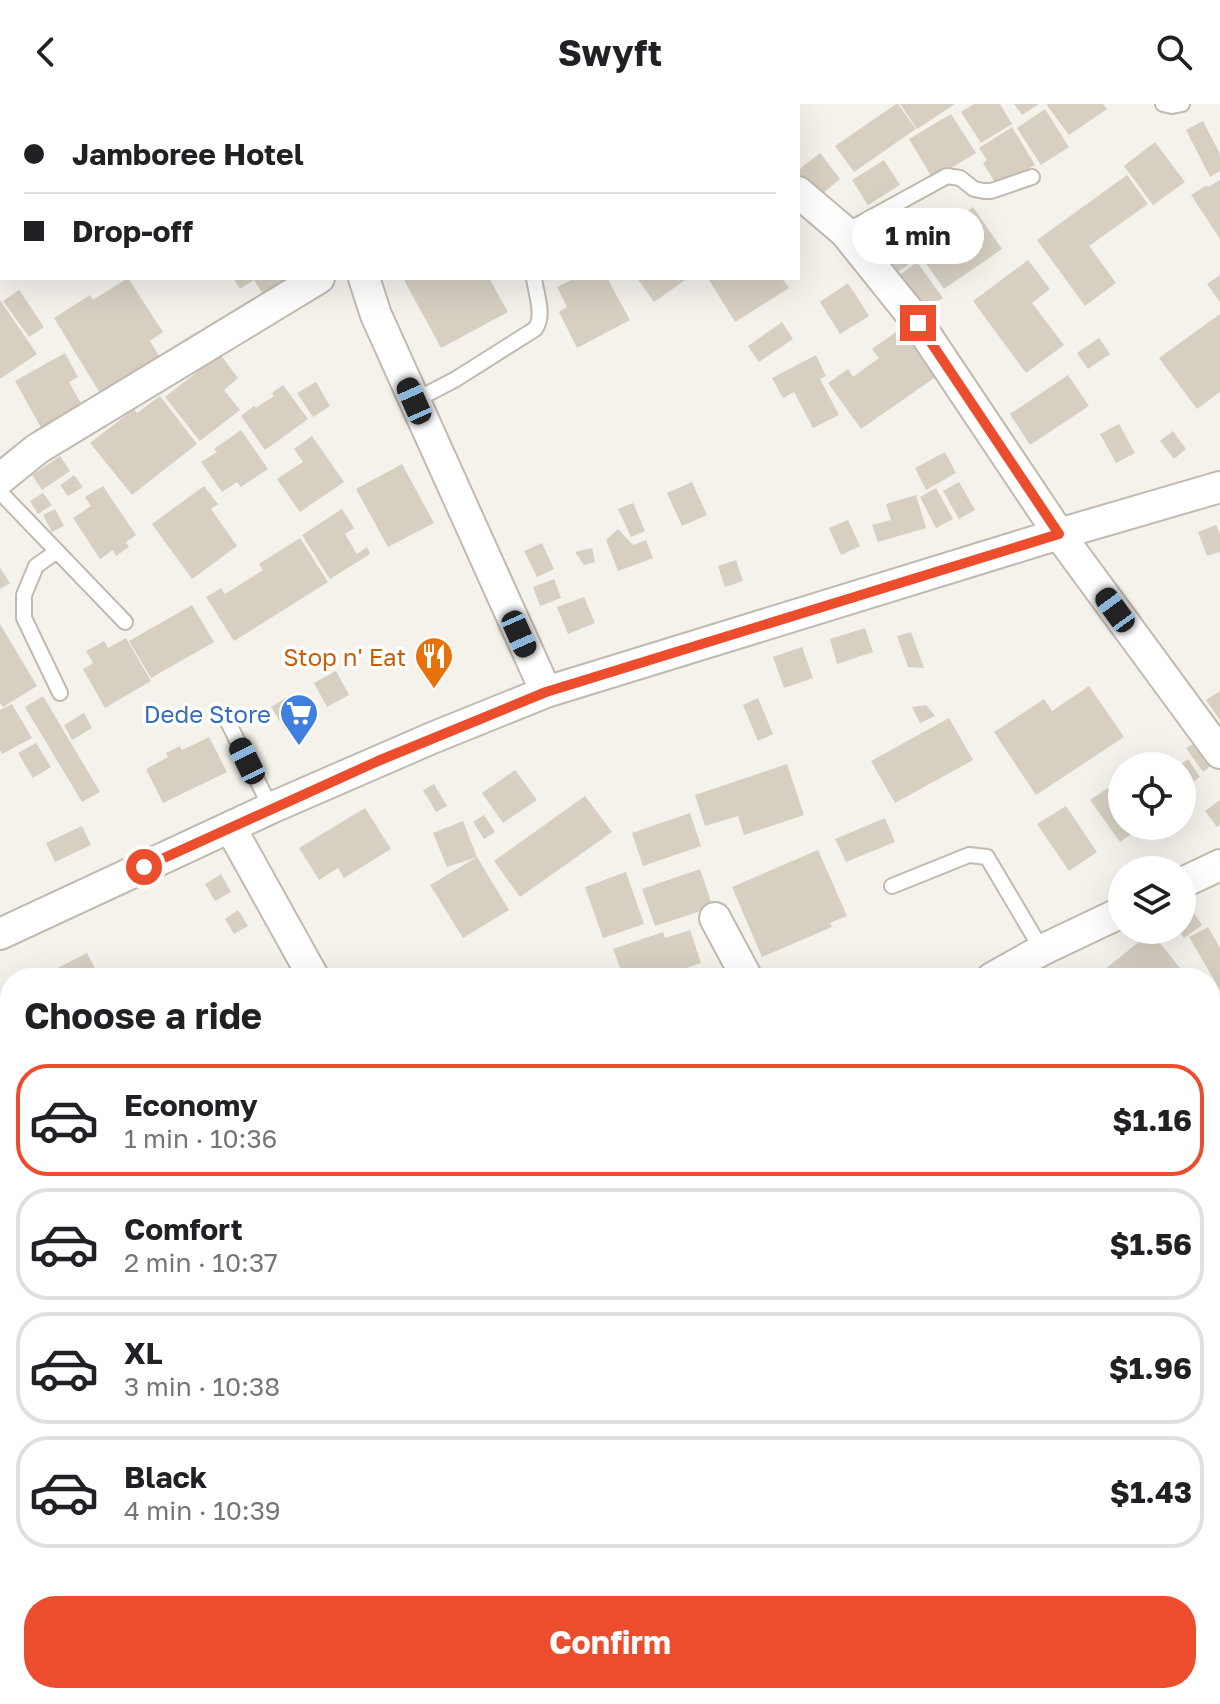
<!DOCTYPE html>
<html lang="en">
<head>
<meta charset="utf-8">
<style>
  :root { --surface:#fff; --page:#f2f2f2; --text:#202124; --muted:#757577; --line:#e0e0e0; --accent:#ec4d2c }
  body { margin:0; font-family:"Golos Text",sans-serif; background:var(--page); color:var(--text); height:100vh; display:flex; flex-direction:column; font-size:30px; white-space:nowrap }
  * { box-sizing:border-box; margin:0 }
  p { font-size:26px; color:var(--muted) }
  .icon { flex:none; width:44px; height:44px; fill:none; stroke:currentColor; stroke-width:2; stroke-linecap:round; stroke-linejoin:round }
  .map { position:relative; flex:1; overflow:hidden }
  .details { position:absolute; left:0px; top:864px; width:1220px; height:736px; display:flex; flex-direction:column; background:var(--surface); border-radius:32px 32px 0 0; box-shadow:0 8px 32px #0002 }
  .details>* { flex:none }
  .banner { position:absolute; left:0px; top:0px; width:800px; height:176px; box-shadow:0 8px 32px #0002; display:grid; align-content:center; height:176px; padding:0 24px; background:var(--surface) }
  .controls { position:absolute; left:1108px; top:648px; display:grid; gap:16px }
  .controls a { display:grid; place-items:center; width:88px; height:88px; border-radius:50%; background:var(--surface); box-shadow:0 8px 32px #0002; font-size:40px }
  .end { position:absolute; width:36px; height:36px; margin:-18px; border:10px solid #ec4d2c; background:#fff; box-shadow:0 0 0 4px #fff }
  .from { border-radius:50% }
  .bubble { position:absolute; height:56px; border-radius:28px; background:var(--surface); box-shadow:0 8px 32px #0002; font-size:26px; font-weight:700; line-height:56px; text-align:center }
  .car { position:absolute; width:24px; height:48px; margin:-24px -12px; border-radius:10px; box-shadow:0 0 6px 2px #0007; background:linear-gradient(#222 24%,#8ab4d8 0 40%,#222 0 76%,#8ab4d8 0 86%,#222 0) }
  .banner b { display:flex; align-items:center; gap:28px; height:76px; font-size:30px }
  .banner b+b { border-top:2px solid var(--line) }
  .banner i { width:20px; height:20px; background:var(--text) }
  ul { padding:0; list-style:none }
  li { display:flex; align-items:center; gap:24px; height:112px; margin:0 16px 12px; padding:0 8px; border:4px solid var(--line); border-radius:32px }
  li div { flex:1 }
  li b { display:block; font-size:30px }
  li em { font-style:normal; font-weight:700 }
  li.active { border-color:var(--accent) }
  li>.icon { width:72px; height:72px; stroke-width:1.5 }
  h2 { padding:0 24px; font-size:36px; line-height:96px }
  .cta { display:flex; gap:16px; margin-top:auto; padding:16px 24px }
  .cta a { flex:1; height:92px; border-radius:32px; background:var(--accent); color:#fff; font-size:32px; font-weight:700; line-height:92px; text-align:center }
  header { display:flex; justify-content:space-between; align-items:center; height:104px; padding:0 24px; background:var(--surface); font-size:36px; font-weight:700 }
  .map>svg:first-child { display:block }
  .building { fill:#d6cfc2 }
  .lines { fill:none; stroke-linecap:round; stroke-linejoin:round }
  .service-casing { stroke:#c0baaf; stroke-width:18 }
  .minor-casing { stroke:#c0baaf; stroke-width:34 }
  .service { stroke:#fff; stroke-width:14 }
  .minor { stroke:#fff; stroke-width:30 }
  .route { stroke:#ec4d2c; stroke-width:10 }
  .labels { text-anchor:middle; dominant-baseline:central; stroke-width:7; stroke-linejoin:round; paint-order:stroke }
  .food-label { font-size:24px; fill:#c56008; stroke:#fff; text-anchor:end }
  .shop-label { font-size:24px; fill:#366cbe; stroke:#fff; text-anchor:end }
</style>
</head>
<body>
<header><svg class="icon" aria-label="back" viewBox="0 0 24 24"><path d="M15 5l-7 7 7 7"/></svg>Swyft<svg class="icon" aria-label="search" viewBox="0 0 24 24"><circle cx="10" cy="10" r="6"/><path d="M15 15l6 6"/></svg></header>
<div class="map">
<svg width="1220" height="1600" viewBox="0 0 1220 1600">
  <rect width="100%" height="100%" fill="#f5f2ec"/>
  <path class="building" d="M896,0H898L916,25L854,68L835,42Z
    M900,0H955L917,25Z
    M974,0H1000L1012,20L981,39L961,8Z
    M1014,0H1039L1022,11Z
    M1046,0H1103L1107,5L1069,31Z
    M1045,5L1069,43L1041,61L1017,24Z
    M951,10L976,49L933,75L909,35Z
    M1203,17L1220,50V67L1210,73L1186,26Z
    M1012,23L1035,61L998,83L983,59L987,56L979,44Z
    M1155,38L1185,78L1153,101L1124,62Z
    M820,49L840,75L816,95L798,73V66Z
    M884,56L900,81L868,101L852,76Z
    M1127,71L1148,100L1089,142L1116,179L1085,202L1037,136Z
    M1220,76V135L1191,91L1207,81L1208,83Z
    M973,103L1002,145L944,185L915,144Z
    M908,141L917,155L892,172L883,158Z
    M1028,156L1050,185L1032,199L1064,241L1026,269L973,197Z
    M917,158L943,194L919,210L894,175Z
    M1220,171V198L1207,180Z
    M128,174L163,228L150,237L162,257L103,294L54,214L90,191L93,196Z
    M233,174H300L266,195L254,176L240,185Z
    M403,174H489L508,208L441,244Z
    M575,174H607L630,216L577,244L559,208L567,203L557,183Z
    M637,174H688L654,198Z
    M713,174H782L789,184L735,218L709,176Z
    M848,179L869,212L840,230L820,198Z
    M19,186L44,223L29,233L3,197Z
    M0,196L37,250L0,275Z
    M1220,210V288L1197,305L1159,254Z
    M782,218L793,235L759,258L748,242Z
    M903,223L937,272L861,325L828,279L848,265L853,273L879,254L872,245Z
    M1099,234L1110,250L1088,265L1077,249Z
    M65,249L78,273L69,278L85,307L44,329L15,277Z
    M220,250L238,274L224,286L240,306L200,337L165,293Z
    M816,251L826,272L820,275L839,311L813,324L794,288L783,294L772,274Z
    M1068,271L1089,302L1030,341L1010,310Z
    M316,278L330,302L313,313L297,289Z
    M283,281L308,315L265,346L241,312L254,302L256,304L274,292L272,289Z
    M160,292L197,340L132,391L90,339L134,305L137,309Z
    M1119,320L1135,349L1116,359L1100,330Z
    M241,326L268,365L241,383L237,378L222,388L201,358L217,348L214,345Z
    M1173,327L1186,345L1174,355L1160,337Z
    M312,332L344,378L300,408L277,375L303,358L294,345Z
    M945,348L956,369L926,386L915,364Z
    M60,352L70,367L42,386L32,371Z
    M402,360L434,419L388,443L356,385Z
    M74,371L83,383L68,392L60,381Z
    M692,378L707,411L682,422L667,389Z
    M959,378L975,406L959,415L943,387Z
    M103,382L136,431L126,438L129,443L116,452L113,446L100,455L73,414L91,402L85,393Z
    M204,382L218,400L211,405L237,442L192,475L152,420Z
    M936,384L953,415L936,424L920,393Z
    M43,389L52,401L38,410L30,397Z
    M916,391L926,424L878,438L872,421L891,416L886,400Z
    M633,399L645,427L631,433L618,405Z
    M55,405L64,422L52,428L43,411Z
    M342,405L354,424L345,430L357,450L367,443L370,450L330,475L302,431Z
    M848,416L860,442L841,451L829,424Z
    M1216,421L1220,430V448L1207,452L1198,428Z
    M618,425L633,441L646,436L653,454L618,467L606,436Z
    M300,434L328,478L234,537L206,493L221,484L225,490L263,466L259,460Z
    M542,439L554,465L537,473L524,447Z
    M592,444L595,458L584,461L575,448Z
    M736,456L743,477L725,483L718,462Z
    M0,464L10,479L0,485Z
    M554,475L561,494L540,502L533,483Z
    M584,493L595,519L568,530L557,503Z
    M192,501L214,538L151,574L129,537Z
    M0,520L37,582L3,603L0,599Z
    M865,524L873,548L837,560L830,535Z
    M911,528L924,564L908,563L897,532Z
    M126,534L151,577L105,604L83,565L93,559L86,547L104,537L108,544Z
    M802,543L813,574L784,584L773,553Z
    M336,567L349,591L327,603L314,579Z
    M1089,582L1124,633L1036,691L994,628L1044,595L1052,607Z
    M1220,587V616L1206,596Z
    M43,592L100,688L82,698L25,603Z
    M287,593L302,617L286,627L271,603Z
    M758,594L773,630L758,637L743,601Z
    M12,600L32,634L2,650L0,646V606Z
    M926,601L935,612L920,619L912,603Z
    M84,609L92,624L72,636L64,621Z
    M949,614L973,656L895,699L871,657Z
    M209,633L227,668L163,699L146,665L168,653L166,649L180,642L182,646Z
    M1196,638L1212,661L1203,668L1186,644Z
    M36,639L51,663L33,674L18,649Z
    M1188,655L1200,673L1189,681L1182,670V662H1179Z
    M787,660L804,711L744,731L738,712L705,722L695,691Z
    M515,666L537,696L503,719L482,689Z
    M434,680L447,702L436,708L423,686Z
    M1108,684L1122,705V722H1134L1137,726L1120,738L1090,696Z
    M585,692L612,728L520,793L494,757Z
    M1220,696V721L1217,723L1205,707Z
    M1066,702L1097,748L1069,767L1037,720Z
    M365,704L391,745L344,774L338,764L319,776L299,744Z
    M690,709L701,742L643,762L632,729Z
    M484,711L495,728L484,735L473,718Z
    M885,714L895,738L846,758L835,735Z
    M463,717L477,753L447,763L433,729Z
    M82,722L91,741L55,758L46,739Z
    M818,746L847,812L830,819L832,823L762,853L732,783Z
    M477,753L509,806L463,834L430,781Z
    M700,765L713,803L655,822L642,785Z
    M626,768L644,820L603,834L585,783Z
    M221,770L231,788L215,797L205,780Z
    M1188,801L1202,821L1184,834L1178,826H1182V806Z
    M238,806L248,822L234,830L225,815Z
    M1208,823L1220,844V886L1189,833Z
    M690,826L701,859L657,874H624L613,845L663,828L665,834Z
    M1151,828L1188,874H1094Z
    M87,849L100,874H38Z
    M1215,929L1220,939V943L1210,949V932Z
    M0,1165L4,1172L10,1168V1227L0,1209Z
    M10,1257V1302L0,1282V1262Z
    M5,1345L10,1353V1455L6,1458L0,1449V1349Z
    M1220,1482V1534L1210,1516V1488Z
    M435,1590H482L463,1600H436Z
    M883,1590H941L946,1600H863Z
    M1121,1590H1144L1127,1600Z
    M1192,1590H1212L1217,1600H1171Z"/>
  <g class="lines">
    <g class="service-casing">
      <path id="service" d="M1163,0L1172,2L1182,0
        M845,128L947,72L960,74L974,85L984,87H991L1032,73
        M414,297L456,275L535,225C545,212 536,190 534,174
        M0,388L125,518
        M56,448L36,462L24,491V514L60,589
        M224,610L271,704
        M892,782L969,751L987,753L1042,846"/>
    </g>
    <g class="minor-casing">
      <path id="minor" d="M288,0L289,2
        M708,0L710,2
        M798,88L845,128L918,219L1059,430L1220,649
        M364,174L376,211L546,588
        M0,375L37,345L319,174
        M230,723L314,874
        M1182,779L1220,761
        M715,814L747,874
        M0,830L271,704L432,634L546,588L1059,430L1220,383
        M992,874L1042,846L1122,808
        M0,1020L10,1036
        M1210,1199L1215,1198L1220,1201
        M331,1590L337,1600
        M748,1600L774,1590"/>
    </g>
    <use href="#service" class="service"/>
    <use href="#minor" class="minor"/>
  </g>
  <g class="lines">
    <path class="route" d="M144,763L378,657L546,588L1059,430L918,219"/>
  </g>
  <defs>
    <g id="restaurant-pin" transform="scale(2)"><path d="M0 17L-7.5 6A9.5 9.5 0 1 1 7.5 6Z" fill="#e8710a" stroke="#fff"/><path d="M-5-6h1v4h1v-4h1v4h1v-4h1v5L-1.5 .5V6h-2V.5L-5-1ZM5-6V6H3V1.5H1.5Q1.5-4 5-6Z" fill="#fff"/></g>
    <g id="supermarket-pin" transform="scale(2)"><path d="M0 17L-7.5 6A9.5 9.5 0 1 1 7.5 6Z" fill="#3f7fe0" stroke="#fff"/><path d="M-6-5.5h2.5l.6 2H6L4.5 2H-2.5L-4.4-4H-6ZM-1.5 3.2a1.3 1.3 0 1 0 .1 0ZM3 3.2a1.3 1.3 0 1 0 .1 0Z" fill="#fff"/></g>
  </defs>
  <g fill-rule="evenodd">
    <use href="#restaurant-pin" x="434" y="552"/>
    <use href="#supermarket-pin" x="299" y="609"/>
  </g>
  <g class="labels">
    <g class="food-label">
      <text x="406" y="552">Stop n' Eat</text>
    </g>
    <g class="shop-label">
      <text x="271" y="609">Dede Store</text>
    </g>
  </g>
</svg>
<div class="controls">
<a><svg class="icon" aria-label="locate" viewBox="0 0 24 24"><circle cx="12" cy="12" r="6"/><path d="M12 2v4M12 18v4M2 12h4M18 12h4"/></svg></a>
<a><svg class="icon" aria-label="layers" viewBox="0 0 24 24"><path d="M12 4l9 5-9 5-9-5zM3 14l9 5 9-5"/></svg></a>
</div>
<i class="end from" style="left:144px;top:763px"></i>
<i class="end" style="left:918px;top:219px"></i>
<div class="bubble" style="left:852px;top:104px;width:132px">1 min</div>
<i class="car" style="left:414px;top:297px;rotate:336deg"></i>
<i class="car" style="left:1115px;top:506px;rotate:324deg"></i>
<i class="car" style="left:519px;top:530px;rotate:156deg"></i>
<i class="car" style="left:247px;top:657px;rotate:334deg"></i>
<div class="banner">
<b><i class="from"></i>Jamboree Hotel</b>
<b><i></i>Drop-off</b>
</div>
<section class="details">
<h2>Choose a ride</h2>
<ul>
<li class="active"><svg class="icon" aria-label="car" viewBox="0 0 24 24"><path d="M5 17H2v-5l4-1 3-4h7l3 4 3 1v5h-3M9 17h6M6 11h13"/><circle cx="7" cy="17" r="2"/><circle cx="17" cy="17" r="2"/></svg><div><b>Economy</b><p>1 min · 10:36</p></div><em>$1.16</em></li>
<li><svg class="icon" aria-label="car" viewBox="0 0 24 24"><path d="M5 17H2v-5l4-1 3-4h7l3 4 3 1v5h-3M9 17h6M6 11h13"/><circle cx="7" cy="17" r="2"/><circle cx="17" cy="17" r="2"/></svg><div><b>Comfort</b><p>2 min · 10:37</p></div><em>$1.56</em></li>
<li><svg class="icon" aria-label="car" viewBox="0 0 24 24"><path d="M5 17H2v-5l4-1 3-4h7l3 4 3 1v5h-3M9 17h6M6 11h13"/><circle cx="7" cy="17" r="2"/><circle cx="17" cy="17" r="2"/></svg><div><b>XL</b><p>3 min · 10:38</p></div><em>$1.96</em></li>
<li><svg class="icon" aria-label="car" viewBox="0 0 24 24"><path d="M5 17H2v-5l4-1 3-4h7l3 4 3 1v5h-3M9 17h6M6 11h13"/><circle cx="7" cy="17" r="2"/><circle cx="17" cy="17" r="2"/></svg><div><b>Black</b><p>4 min · 10:39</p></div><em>$1.43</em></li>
</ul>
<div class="cta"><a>Confirm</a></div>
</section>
</div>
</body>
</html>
